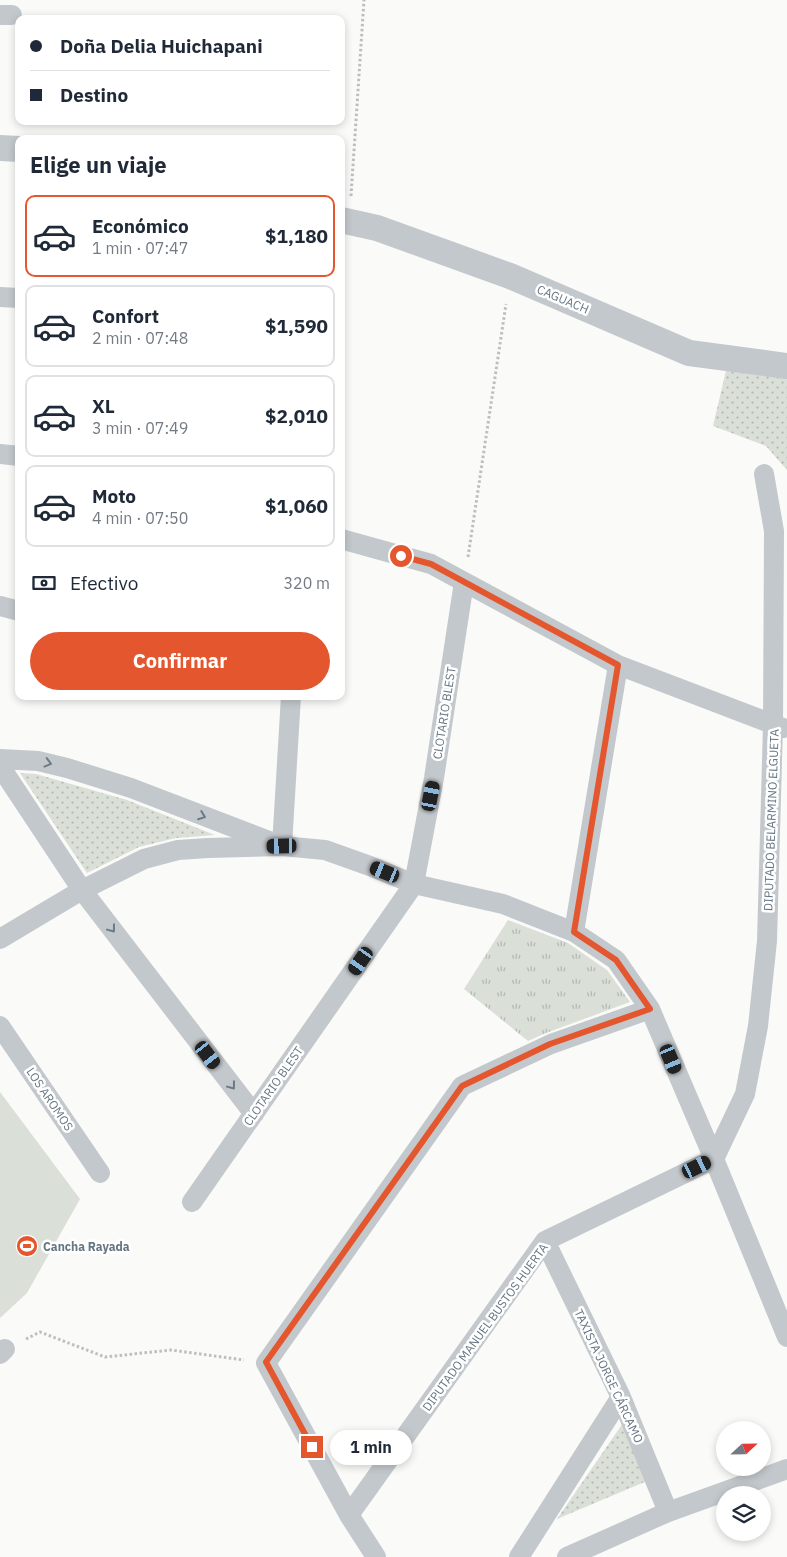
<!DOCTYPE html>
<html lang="es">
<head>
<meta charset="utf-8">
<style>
  :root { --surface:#fff; --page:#f6f6f7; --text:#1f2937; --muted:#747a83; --line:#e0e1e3; --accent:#e4572e }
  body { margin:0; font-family:"IBM Plex Sans",sans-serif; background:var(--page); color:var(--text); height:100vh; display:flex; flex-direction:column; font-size:19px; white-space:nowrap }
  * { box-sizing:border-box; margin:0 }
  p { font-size:16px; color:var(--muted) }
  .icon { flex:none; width:28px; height:28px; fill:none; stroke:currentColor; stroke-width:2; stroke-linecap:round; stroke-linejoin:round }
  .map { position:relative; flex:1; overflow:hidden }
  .panel { position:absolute; left:15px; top:135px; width:330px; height:565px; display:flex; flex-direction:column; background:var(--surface); border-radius:10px; box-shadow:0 2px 8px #0003 }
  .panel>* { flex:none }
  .banner { position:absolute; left:15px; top:15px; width:330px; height:110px; border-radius:10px; box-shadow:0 2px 8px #0003; display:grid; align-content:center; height:110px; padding:0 15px; background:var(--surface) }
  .needle { width:32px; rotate:68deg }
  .fabs { position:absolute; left:716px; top:1421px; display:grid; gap:10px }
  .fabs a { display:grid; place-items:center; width:55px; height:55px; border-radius:50%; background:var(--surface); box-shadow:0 2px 8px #0003; font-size:25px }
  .end { position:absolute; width:22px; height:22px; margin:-11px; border:6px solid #e4572e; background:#fff; box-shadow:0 0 0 2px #fff }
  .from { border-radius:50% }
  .bubble { position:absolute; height:35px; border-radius:18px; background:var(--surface); box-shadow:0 2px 8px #0003; font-size:16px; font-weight:700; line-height:35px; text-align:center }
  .car { position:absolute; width:15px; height:30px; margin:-15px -8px; border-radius:6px; box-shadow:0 0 4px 1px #0007; background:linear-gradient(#222 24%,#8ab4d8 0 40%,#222 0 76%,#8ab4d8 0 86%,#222 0) }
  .banner b { display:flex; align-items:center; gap:18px; height:48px; font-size:19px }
  .banner b+b { border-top:1px solid var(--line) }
  .banner i { width:12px; height:12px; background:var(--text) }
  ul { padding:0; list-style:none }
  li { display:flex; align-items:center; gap:15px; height:82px; margin:0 10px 8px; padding:0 5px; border:2px solid var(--line); border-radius:10px }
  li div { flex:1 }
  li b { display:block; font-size:19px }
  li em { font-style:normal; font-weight:700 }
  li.on { border-color:var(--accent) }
  li>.icon { width:45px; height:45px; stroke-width:1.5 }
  h2 { padding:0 15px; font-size:22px; line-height:60px }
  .pay { display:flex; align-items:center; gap:12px; height:55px; padding:0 15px; font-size:19px }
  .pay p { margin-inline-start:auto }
  .primary-button { display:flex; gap:10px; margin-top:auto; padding:10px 15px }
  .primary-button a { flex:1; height:58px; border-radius:30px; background:var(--accent); color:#fff; font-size:20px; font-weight:700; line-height:58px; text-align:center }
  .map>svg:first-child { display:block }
  .grass { fill:url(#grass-dots) }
  .park { fill:url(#park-tufts) }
  .garden { fill:#dadfd7 }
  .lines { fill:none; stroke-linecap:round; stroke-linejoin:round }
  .path { stroke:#bbbfc2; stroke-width:3; stroke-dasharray:2.5 2.5; stroke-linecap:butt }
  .minor { stroke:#c3c8cc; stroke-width:20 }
  .tertiary { stroke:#c3c8cc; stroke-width:26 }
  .oneway { stroke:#6a7a87 }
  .route { stroke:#e4572e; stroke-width:6 }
  .labels { text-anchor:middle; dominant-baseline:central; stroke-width:5; stroke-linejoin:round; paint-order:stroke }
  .street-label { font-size:12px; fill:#657683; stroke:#fff }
  .poi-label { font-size:12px; font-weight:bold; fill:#657683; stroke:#fff; text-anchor:start }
</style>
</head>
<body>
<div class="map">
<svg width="787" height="1557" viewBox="0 0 787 1557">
  <defs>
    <pattern id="grass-dots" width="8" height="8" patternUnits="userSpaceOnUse" patternTransform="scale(1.25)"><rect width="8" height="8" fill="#dadfd7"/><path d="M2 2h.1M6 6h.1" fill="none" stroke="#b4b9b4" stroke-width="1.8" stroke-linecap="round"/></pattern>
    <pattern id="park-tufts" width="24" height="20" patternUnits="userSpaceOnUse" patternTransform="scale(1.25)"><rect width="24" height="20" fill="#dadfd7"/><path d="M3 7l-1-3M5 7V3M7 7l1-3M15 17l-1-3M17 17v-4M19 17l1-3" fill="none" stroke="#b4b9b4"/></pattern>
  </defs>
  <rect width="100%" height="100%" fill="#fafaf8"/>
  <path class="grass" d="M729,358L787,366V470L766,446L713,426Z
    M20,773L36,774L127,800L215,835L176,838L139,847L87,873Z
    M623,1423L647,1481L557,1519Z"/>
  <path class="park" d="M508,920L568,943L607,970L630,1002L546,1033L528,1041L464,989Z"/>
  <path class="garden" d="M0,1092L80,1199L27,1293L0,1318Z"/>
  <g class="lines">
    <path class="path" d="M351,196L364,0
      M468,557L506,304
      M26,1339L40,1332L105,1357L171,1350L244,1360"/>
    <path class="minor" d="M0,15H12
      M0,297L19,298
      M0,454L19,456
      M341,539L431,564L618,665L783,728
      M0,606L19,611
      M0,759L38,761L67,768L131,788L282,846L291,696
      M0,766L82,890L254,1114
      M574,932L618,665
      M0,939L82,890L144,859L178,850L208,848L282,846L325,850L370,866L414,884L503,904L574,932L616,960L650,1009L714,1159L787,1337
      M0,1026L100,1173
      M192,1202L414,884L434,778L464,582
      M545,1241L621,1397L668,1512
      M0,1354L5,1349
      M349,1515L545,1241L714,1159L745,1094L758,1026L767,941L773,725L774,531L764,474
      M376,1557L349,1515L266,1363L462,1086L551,1044L650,1009
      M519,1557L621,1397
      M567,1557L668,1512L787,1469"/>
    <path class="tertiary" d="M0,148L19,149
      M341,220L377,228L510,276L689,353L787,366"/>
  </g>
  <defs><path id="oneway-chevron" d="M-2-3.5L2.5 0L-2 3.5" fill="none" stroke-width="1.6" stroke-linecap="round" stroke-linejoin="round" transform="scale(1.25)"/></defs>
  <g class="oneway">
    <use href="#oneway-chevron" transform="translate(48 763) rotate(15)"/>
    <use href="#oneway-chevron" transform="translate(202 816) rotate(21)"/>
    <use href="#oneway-chevron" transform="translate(112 929) rotate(53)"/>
    <use href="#oneway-chevron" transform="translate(232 1086) rotate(53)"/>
  </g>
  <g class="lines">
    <path class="route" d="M312,1447L266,1362L462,1086L550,1044L650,1009L616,960L574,932L618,665L431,564L401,556"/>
  </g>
  <defs>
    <g id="stadium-disc" transform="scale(1.125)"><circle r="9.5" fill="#e4572e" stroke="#fff"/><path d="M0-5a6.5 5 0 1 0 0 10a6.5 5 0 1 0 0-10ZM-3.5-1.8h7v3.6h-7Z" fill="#fff"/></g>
  </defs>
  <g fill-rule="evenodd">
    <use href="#stadium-disc" x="27" y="1246"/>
  </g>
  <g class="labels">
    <g class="street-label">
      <text transform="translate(563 299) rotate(23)">CAGUACH</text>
      <text transform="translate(444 713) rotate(-81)">CLOTARIO BLEST</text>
      <text transform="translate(771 820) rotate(-88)">DIPUTADO BELARMINO ELGUETA</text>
      <text transform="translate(273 1086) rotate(-55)">CLOTARIO BLEST</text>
      <text transform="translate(50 1099) rotate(56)">LOS AROMOS</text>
      <text transform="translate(485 1327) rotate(-54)">DIPUTADO MANUEL BUSTOS HUERTA</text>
      <text transform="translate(609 1376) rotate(65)">TAXISTA JORGE CÁRCAMO</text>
    </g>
    <g class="poi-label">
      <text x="43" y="1246">Cancha Rayada</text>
    </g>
  </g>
</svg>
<div class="fabs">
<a><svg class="needle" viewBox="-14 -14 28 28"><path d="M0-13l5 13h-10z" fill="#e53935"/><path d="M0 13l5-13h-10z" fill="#747a83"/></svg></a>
<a><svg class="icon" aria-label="layers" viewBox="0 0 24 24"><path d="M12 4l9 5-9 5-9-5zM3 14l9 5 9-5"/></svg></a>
</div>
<i class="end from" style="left:401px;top:556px"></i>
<i class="end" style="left:312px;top:1447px"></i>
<div class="bubble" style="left:330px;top:1430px;width:82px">1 min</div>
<i class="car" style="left:431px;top:796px;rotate:11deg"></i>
<i class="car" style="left:282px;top:846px;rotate:269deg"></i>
<i class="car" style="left:385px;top:872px;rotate:292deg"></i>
<i class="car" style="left:361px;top:961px;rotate:215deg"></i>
<i class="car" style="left:208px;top:1055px;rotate:143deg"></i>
<i class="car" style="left:671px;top:1059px;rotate:157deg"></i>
<i class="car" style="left:697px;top:1167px;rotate:64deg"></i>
<div class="banner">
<b><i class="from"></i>Doña Delia Huichapani</b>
<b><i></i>Destino</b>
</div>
<section class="panel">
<h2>Elige un viaje</h2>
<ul>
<li class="on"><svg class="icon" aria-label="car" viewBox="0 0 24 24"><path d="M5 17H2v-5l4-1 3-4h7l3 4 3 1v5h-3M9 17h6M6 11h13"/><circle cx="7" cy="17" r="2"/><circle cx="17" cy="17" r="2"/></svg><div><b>Económico</b><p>1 min · 07:47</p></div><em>$1,180</em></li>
<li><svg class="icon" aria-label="car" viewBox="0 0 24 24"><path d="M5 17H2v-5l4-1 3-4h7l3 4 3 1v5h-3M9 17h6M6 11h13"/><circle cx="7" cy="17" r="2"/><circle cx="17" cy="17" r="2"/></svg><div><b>Confort</b><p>2 min · 07:48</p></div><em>$1,590</em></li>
<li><svg class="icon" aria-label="car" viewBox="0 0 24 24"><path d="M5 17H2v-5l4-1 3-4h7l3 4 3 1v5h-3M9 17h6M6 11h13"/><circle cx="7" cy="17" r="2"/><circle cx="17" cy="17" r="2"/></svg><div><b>XL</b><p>3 min · 07:49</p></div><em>$2,010</em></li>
<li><svg class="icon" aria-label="car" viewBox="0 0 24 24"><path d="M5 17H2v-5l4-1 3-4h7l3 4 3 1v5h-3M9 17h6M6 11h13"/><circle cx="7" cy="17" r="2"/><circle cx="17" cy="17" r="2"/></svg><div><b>Moto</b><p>4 min · 07:50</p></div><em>$1,060</em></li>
</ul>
<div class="pay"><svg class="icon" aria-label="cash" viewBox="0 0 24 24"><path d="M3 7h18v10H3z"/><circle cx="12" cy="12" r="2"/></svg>Efectivo<p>320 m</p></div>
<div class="primary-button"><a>Confirmar</a></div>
</section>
</div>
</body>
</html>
